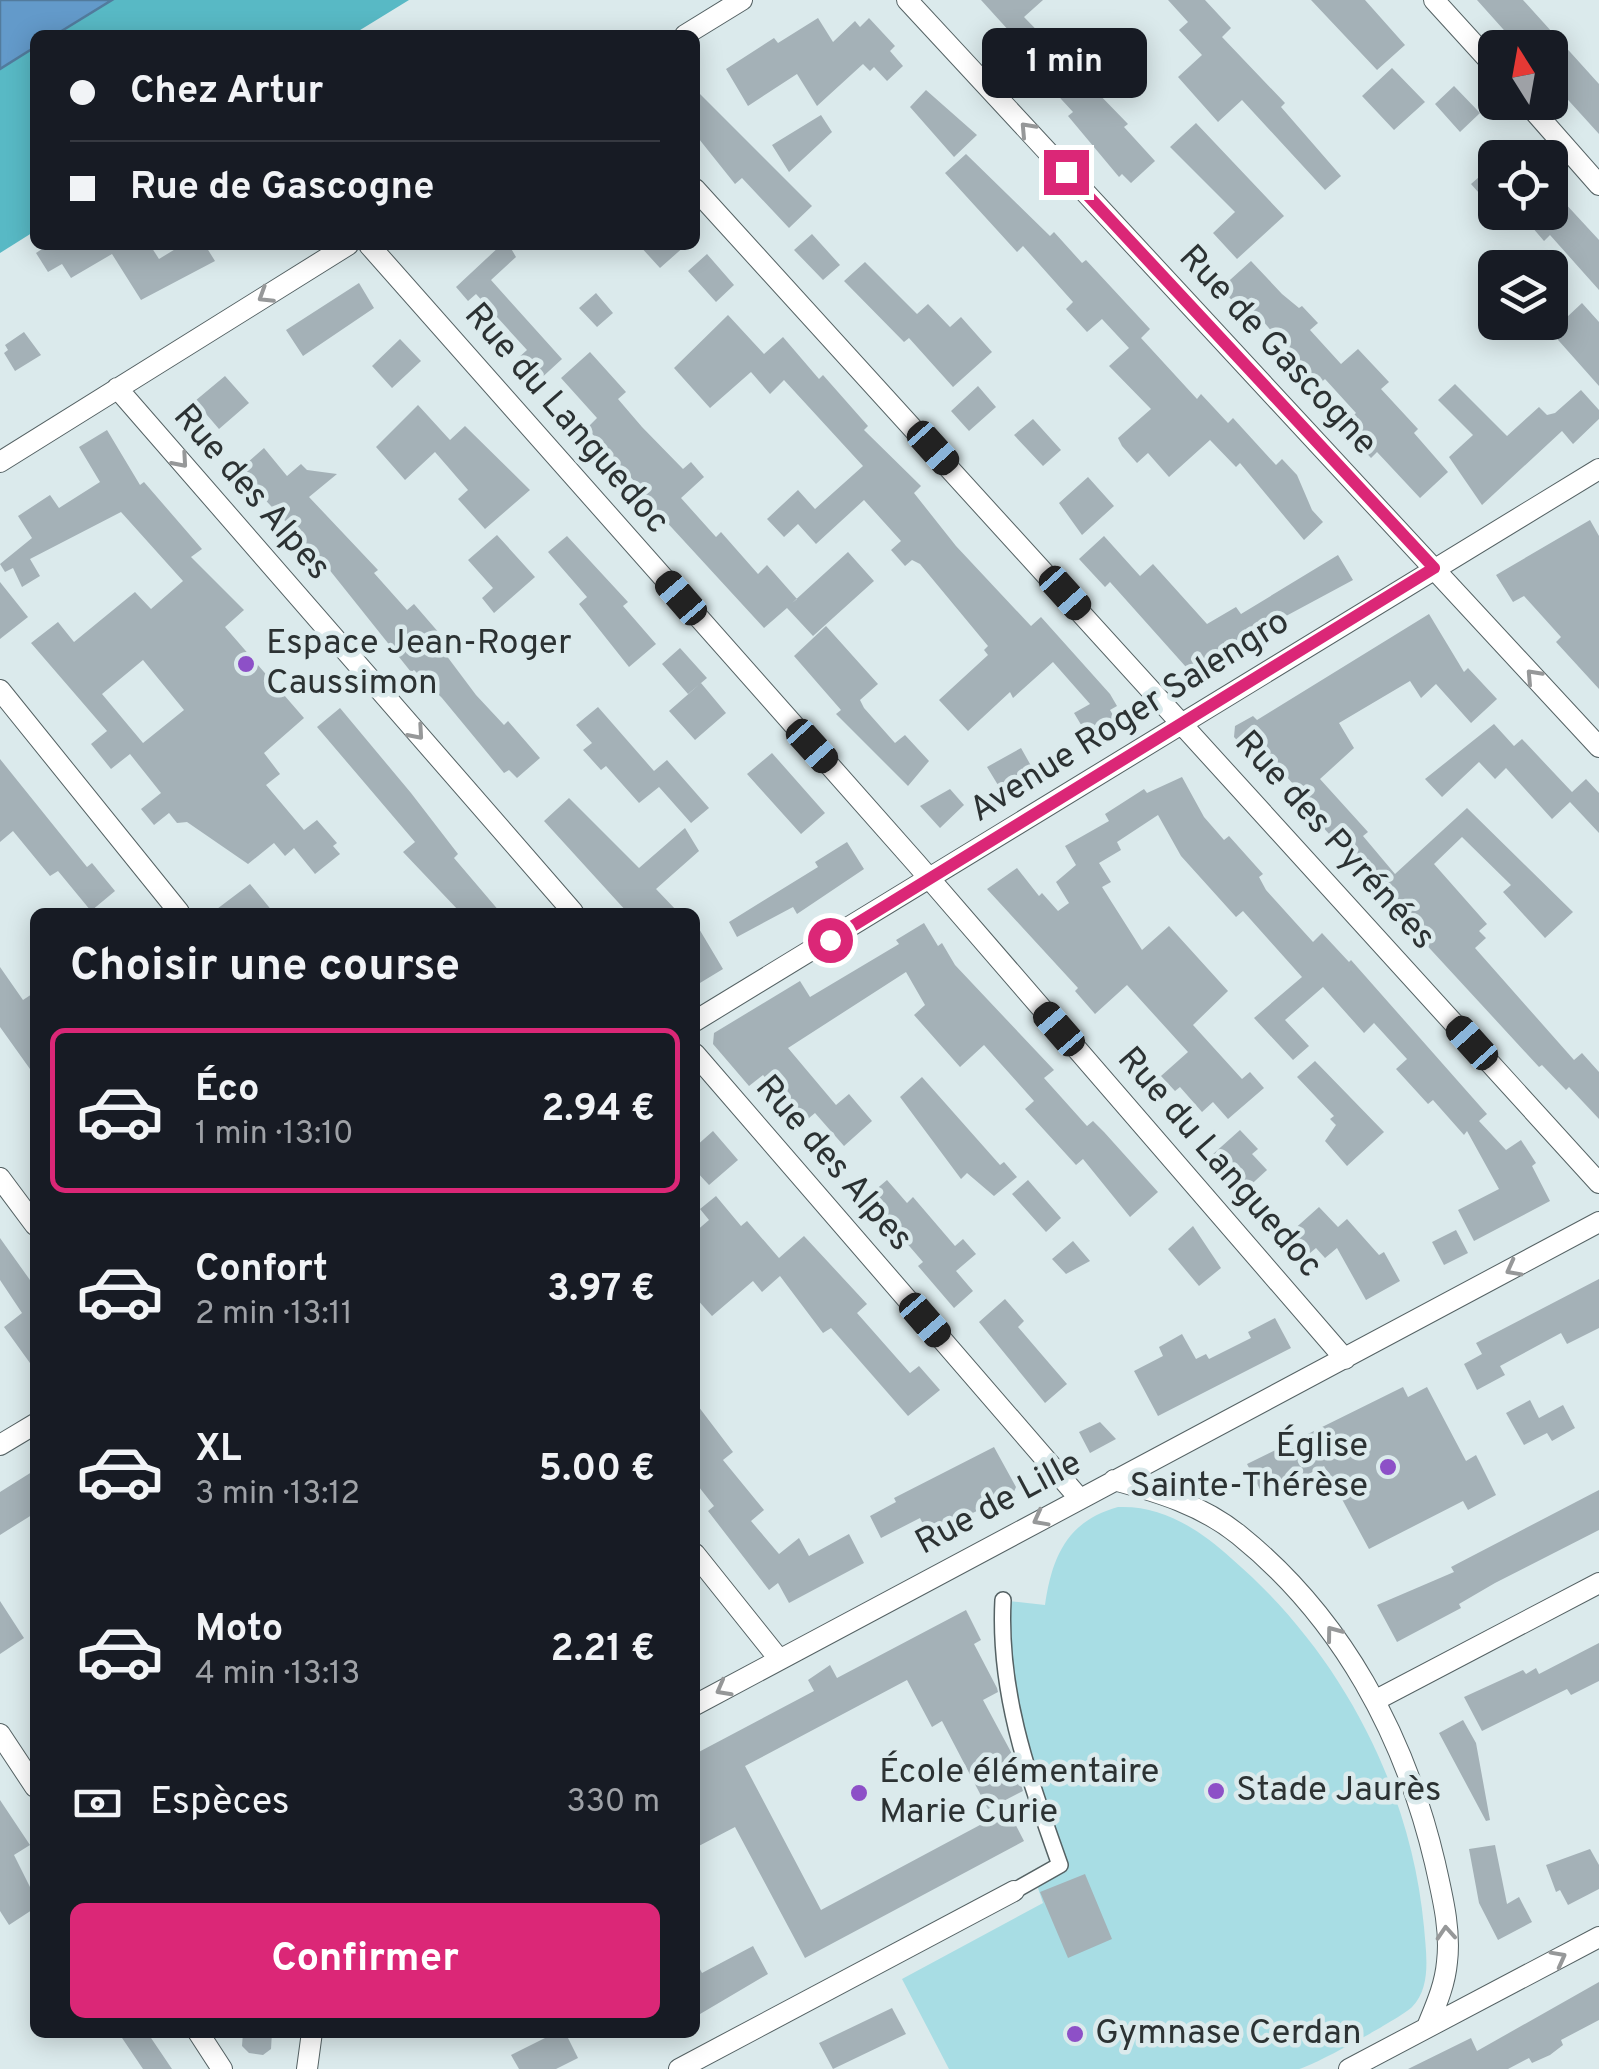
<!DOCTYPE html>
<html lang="fr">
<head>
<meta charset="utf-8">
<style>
  :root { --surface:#171b24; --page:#242831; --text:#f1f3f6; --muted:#9ea1a6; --line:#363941; --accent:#db2777 }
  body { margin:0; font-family:Overpass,sans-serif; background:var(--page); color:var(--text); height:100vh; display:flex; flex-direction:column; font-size:38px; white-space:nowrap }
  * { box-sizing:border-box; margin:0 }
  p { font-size:32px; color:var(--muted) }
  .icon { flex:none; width:55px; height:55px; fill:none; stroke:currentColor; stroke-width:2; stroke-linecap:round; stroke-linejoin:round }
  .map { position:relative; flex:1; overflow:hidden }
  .panel { position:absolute; left:30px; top:908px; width:670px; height:1130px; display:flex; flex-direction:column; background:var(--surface); border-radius:15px; box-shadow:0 5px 25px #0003 }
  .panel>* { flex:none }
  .top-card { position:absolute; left:30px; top:30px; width:670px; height:220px; border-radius:15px; box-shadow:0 5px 25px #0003; display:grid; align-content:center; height:220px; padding:0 40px; background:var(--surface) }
  .needle { width:65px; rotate:349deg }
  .fabs { position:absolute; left:1478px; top:30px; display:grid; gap:20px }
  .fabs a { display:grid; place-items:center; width:90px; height:90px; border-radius:15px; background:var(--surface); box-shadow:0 5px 25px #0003; font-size:50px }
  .end { position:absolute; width:45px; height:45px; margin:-22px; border:12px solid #db2777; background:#fff; box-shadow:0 0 0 5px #fff }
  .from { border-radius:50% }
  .bubble { position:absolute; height:70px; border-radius:15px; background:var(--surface); box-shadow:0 5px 25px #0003; font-size:32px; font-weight:700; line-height:70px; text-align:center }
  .car { position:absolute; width:30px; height:60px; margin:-30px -15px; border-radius:12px; box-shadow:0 0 8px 2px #0007; background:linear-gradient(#222 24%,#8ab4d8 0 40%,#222 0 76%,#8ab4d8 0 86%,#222 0) }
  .top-card b { display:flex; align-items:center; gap:35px; height:95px; font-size:38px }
  .top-card b+b { border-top:2px solid var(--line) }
  .top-card i { width:25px; height:25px; background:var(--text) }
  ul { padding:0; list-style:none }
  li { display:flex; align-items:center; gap:30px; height:165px; margin:0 20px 15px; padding:0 20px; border:5px solid transparent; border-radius:15px }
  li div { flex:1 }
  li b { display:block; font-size:38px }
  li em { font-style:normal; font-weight:700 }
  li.current { border-color:var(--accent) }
  li>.icon { width:90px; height:90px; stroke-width:1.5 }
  h2 { padding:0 40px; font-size:45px; line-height:120px }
  .pay { display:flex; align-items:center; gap:25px; height:110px; padding:0 40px; font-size:38px }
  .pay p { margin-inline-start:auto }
  .button { display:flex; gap:20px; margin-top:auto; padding:20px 40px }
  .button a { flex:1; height:115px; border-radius:15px; background:var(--accent); color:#fff; font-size:40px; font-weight:700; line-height:115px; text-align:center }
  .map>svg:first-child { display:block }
  .green { fill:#a8dde4 }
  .forest { fill:#58b9c5 }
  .water { fill:#639aca; stroke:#527b9d; stroke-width:2.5 }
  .building { fill:#a4b1b7; fill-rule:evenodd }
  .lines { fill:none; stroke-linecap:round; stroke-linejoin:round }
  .pedestrian-casing { stroke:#556264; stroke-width:18 }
  .minor-casing { stroke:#556264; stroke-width:22 }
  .pedestrian { stroke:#fff; stroke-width:15 }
  .minor { stroke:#fff; stroke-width:20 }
  .oneway { stroke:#969899 }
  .route { stroke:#db2777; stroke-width:12 }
  .poi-dot { fill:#8d50c7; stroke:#dbeaec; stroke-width:4 }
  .labels { text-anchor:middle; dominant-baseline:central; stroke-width:9; stroke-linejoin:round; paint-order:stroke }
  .street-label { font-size:35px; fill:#2c3233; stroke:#dbeaec }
  .poi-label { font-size:35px; fill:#2c3233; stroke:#dbeaec; text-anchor:start }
</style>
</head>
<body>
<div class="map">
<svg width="1599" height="2069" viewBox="0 0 1599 2069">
  <rect width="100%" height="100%" fill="#dbeaec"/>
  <path class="green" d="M1118,1507C1163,1505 1200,1530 1232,1559C1339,1651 1411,1786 1424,1927C1426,1953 1432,1987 1412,2007C1401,2018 1313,2066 1299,2069C1268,2069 1231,2069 1200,2069C1116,2069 1033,2069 949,2069L902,1979L1043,1903L1037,1885L1068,1870C1035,1777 1011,1700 1008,1601L1045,1605C1052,1557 1067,1521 1118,1507Z"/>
  <path class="forest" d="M112,0H409L352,35H55Z
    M35,47V231L0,253V69Z"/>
  <path class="water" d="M0,0H112L55,35H35V47L0,69Z"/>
  <path class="building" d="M981,0H1043L1024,17L1128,124L1124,127L1155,161L1131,183L1122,174L1119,177L1068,116L1073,112L1015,49L1021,44Z
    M1168,0H1205L1231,28L1222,37L1285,103L1281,107L1341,176L1325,190L1242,100L1218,122L1178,77L1202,55L1179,30L1188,22Z
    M1311,0H1365L1405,45L1377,70Z
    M1477,0H1523L1599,84V134L1550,80V48H1520Z
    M818,18L833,42L855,21L860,27L869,18L895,46L890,51L903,66L887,81L874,67L870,71L863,64L817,106L797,74L748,106L726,69L774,38L778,43Z
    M1392,68L1425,102L1394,130L1362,96Z
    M1454,86L1480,113L1460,132L1435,104Z
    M695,89L812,206L789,228L742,178L735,184L695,134Z
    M926,90L977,135L954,157L910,107Z
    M821,115L832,132L789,172L772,145Z
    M1196,123L1284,216L1237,259L1213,233L1235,212L1170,147Z
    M966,154L1050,236L1054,232L1082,263L1086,260L1150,329L1141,338L1197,399L1201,394L1228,423L1233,418L1276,465L1282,459L1297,475L1312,510L1323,522L1304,540L1240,463L1236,467L1210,440L1169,477L1148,453L1137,463L1122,446L1118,438L1151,409L1109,366L1129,348L1102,319L1087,332L1066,309L1073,302L1023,246L1017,252L945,173Z
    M1495,163V211L1471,184Z
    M1550,187L1599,240V290L1550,235L1544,241L1519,212H1550Z
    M812,234L840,265L823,280L794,250Z
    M48,245H150L159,259L182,245H205L215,261L141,300L112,254L71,278L62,264L48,272L36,253Z
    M501,245H509L516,257L491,280L562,359L537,382L517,359L527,350L476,294L468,301L456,287Z
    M639,245H686L660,268Z
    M707,254L734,285L716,302L688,271Z
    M1251,261L1282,294L1299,308L1302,306L1318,323L1310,330L1341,364L1358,349L1389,382L1381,389L1418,429L1414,433L1448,472L1420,498L1377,452L1371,458L1342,426L1356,413L1325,379L1317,386L1258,315L1251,322L1221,288Z
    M865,262L917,314L928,304L950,327L961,317L992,352L953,387L909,338L904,342L844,281Z
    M359,283L374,308L303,356L286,330Z
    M596,293L613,313L597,327L579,308Z
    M1582,303L1599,322V386L1551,332Z
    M728,315L764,354L783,337L819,379L823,375L868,426L864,430L921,486L914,493L956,546L1031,626L1041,617L1110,694L1117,706L1110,710L1117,722L1089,738L1074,713L1090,704L1053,662L1013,698L1010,692L968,731L939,700L988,655L984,650L988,646L920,564L912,560L905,566L891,550L901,541L864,500L816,544L798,524L784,537L767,519L798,490L815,509L863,466L784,380L770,394L751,372L710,408L674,368Z
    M24,332L41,355L15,371L4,353L8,350L5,345Z
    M400,339L421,361L392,388L372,366Z
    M590,352L626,392L618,399L642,427L683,469L691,462L704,477L681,498L716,537L721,532L758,574L767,565L797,599L792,603L848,552L874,581L813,636L787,608L764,628L639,492L634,481L587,428L597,418L561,378Z
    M225,376L249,403L219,429L195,401Z
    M1455,384L1507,436L1539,407L1547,415L1555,413L1581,390L1599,410V419L1573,444L1562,431L1482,505L1449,457L1473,435L1438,400Z
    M978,386L996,407L969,431L951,411Z
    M418,405L450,440L465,426L530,490L485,529L458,499L468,490L435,452L405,480L376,447Z
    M1033,419L1061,450L1043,466L1014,435Z
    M107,430L140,485L144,482L202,549L191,557L244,610L225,627L304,718L264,753L280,774L266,785L304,830L317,820L337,843L333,846L340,854L315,874L294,848L285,856L274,843L248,864L187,822L177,823L169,813L154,825L141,809L161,793L130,754L111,769L91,744L107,731L31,643L58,622L74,642L135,592L151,609L183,581L121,512L30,559L40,576L22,587L13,568L5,572L0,564L32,538L18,516L50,495L59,508L100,482L79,447ZM143,660L184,710L143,743L102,694Z
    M264,448L287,476L301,464L307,470L337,474L309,497L378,570L374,573L407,610L414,604L446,641L440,647L476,695L504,725L508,721L540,758L517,778L509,770L504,773L442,698L414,670L411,672L320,558L238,471Z
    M1088,477L1114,506L1082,535L1059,503Z
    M1590,520L1599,536V689L1556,642L1561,637L1524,596L1513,602L1496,575Z
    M497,535L535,577L494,613L482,598L493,588L468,560Z
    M567,536L628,602L623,606L656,644L629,667L579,604L587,597L548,552Z
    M1104,536L1140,576L1153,564L1207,624L1236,607L1241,614L1338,555L1353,580L1273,623L1194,676L1110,582L1105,587L1079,559Z
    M0,582L28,617L0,639Z
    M1429,614L1464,672L1468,668L1497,699L1471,723L1436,684L1421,698L1410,681L1339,723L1354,748L1320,779L1368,832L1363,836L1395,874L1467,808L1573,912L1545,938L1503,892L1511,885L1462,837L1434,864L1487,924L1479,931L1486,938L1475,948L1574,1060L1582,1053L1599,1072V1119L1569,1087L1566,1090L1542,1065L1539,1067L1350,862L1352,859L1298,800L1303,795L1268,756L1259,763L1234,737L1235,726L1253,716L1257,720Z
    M826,626L878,684L860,700L864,708L895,743L905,735L929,761L908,786L836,714L841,710L794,656Z
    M680,648L707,678L688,694L662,664Z
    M701,683L726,713L695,740L669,711Z
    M598,707L654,771L667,760L709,808L691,823L659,787L639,803L606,766L601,770L583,750L592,743L576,725Z
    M340,708L411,793L458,854L454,858L500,912H460L403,852L415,842L317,727Z
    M1494,724L1514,746L1522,739L1572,792L1586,779L1599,793V833L1570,802L1552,819L1506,768L1495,779L1479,762L1442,797L1425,779Z
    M1021,748L1034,771L1001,790L987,767Z
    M772,753L825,813L801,834L747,774Z
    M0,759L87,867L92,863L115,891L91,911L58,871L50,876L13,831L0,842Z
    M1182,777L1204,817L1224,840L1229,836L1263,874L1259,877L1266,890L1313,942L1322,933L1349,962L1351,960L1487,1114L1479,1121L1506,1150L1521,1140L1536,1163L1532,1166L1550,1201L1474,1241L1458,1210L1499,1189L1467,1131L1464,1135L1433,1100L1428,1104L1396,1069L1407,1059L1374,1023L1364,1033L1323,987L1285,1020L1309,1046L1293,1060L1254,1018L1302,977L1243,911L1236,917L1181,856L1158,815L1117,842L1121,850L1099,863L1111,882L1102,887L1142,950L1169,926L1228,991L1193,1025L1242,1079L1250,1072L1264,1088L1228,1119L1213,1102L1202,1112L1180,1087L1175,1091L1161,1076L1188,1052L1127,985L1095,1014L1075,991L1078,988L987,889L1017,868L1039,896L1042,893L1058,911L1069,903L1056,882L1076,865L1065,846L1109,821L1105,814L1144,789L1147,793Z
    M950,789L964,805L940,828L920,806Z
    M569,798L639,868L685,828L699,851L656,889L678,912H627L544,821Z
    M847,842L864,869L797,914L793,907L737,937L729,922L818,867L815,862Z
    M250,884L273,912H213Z
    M695,922L723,969L695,986Z
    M924,923L938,946L942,943L955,965L1054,1070L1044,1078L1087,1126L1093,1121L1104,1132L1158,1192L1130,1217L1083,1159L1076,1165L1025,1109L1034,1101L984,1045L960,1067L914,1015L925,1005L906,972L788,1048L836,1105L849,1094L872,1121L844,1146L815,1113L803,1123L763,1075L749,1086L713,1044L714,1033L800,981L810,997L899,944L896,940Z
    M0,967L23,1000L35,992V1076L0,1027Z
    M1315,1061L1384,1132L1347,1166L1325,1141L1336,1125L1330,1119L1334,1116L1297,1077Z
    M922,1077L1000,1165L1004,1162L1017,1177L994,1196L967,1173L961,1179L900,1097Z
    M1240,1130L1258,1149L1252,1154L1267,1170L1244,1191L1212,1155Z
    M713,1131L738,1160L709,1185L695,1170V1147Z
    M887,1180L907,1203L913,1197L955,1246L963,1239L976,1254L956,1271L973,1291L954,1308L918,1266L923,1262L867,1197Z
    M1028,1180L1061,1218L1046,1232L1012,1194Z
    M716,1196L741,1226L747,1221L779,1258L804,1236L867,1304L857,1313L910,1373L919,1366L940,1390L908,1416L831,1328L823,1333L780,1276L762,1292L753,1281L712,1316L695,1297V1232L709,1220L700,1209Z
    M1319,1207L1338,1227L1347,1219L1379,1255L1384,1252L1400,1281L1366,1300L1337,1248L1325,1258L1316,1248L1310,1253L1291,1232Z
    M1193,1226L1221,1268L1199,1286L1168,1249Z
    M1456,1230L1468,1253L1444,1265L1432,1242Z
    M0,1238L35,1287V1370L4,1327L22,1313L0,1280Z
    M1073,1241L1090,1261L1066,1274L1052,1259Z
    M1599,1279V1328L1567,1344L1561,1333L1500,1366L1505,1375L1477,1390L1464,1364L1482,1354L1476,1343Z
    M1005,1299L1024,1321L1018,1327L1067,1384L1045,1403L979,1322Z
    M1275,1318L1291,1348L1158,1416L1134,1371L1163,1356L1159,1347L1182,1334L1196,1359L1206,1354L1209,1359L1251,1338L1248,1332Z
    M1403,1387L1408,1397L1427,1387L1466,1461L1476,1455L1496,1495L1468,1510L1463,1501L1369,1549L1324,1466L1264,1497L1247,1464Z
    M1530,1400L1539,1418L1563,1405L1575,1428L1552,1441L1547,1433L1524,1445L1506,1413Z
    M695,1402L733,1452L723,1460L764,1510L751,1521L779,1554L799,1538L809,1556L849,1534L864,1563L789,1603L778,1583L769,1590L708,1511L714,1506L695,1482Z
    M1100,1422L1116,1439L1090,1453L1079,1432Z
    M994,1447L1016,1487L1013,1494L928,1534L920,1518L881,1538L870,1516L896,1502L894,1498Z
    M35,1470V1513L0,1535V1492Z
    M1599,1490V1530L1495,1583L1459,1604L1461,1608L1397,1642L1377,1605L1454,1572L1451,1567Z
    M0,1601L24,1638L0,1654Z
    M966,1610L981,1640L974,1644L997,1688L998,1692L983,1700L1011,1752L1023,1791L988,1809L942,1721L932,1727L907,1680L745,1766L821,1910L1008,1810L1024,1841L805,1958L735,1827L695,1848V1754L814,1691L808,1680L830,1665L837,1678Z
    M1599,1643V1681L1571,1695L1567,1689L1482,1731L1464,1697L1523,1670L1526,1674L1536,1668L1539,1674Z
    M1463,1720L1476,1743L1490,1820L1486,1821L1439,1733Z
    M0,1800L30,1845L14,1855L35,1897V1908L9,1925L0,1911Z
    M1495,1845L1507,1904L1519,1897L1532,1922L1498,1940L1479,1903L1469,1849Z
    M1590,1849L1599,1865V1889L1568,1905L1560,1890L1556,1892L1546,1865Z
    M1085,1874L1112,1939L1068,1958L1040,1892Z
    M753,1946L768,1974L695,2017V1960L702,1973Z
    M1599,1982V2020L1561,2040L1563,2045L1550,2055L1532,2063L1529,2058L1508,2069H1408L1471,2038L1477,2051Z
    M892,2008L906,2034L833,2069L819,2043Z
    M118,2032H147L172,2069H143Z
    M243,2032H272L271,2049L263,2055L249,2053L242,2046Z
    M557,2032H565L578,2058L556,2069H519L511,2055Z"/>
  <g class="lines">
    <g class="pedestrian-casing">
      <path id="pedestrian" d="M1003,1600C998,1695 1029,1777 1060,1865L1014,1891"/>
    </g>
    <g class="minor-casing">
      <path id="minor" d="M907,0L1599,747
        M1434,0L1495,67
        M685,35L742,0
        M1526,102L1599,185
        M695,189L1599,1183
        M369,245L916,863L1345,1359
        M117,388L573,912
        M0,462L348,245
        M0,690L179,912
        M695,1021L1599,469
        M695,1054L1079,1498
        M0,1178L35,1225
        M0,1445L35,1424
        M1114,1480C1158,1492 1202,1505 1239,1535C1342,1618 1405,1736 1435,1863C1442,1895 1451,1929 1447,1962C1445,1985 1436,2005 1427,2027
        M695,1554L779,1659
        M1376,1700L1599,1583
        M695,1705L1599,1222
        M0,1734L35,1787
        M198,2032L222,2069
        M307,2069L312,2032
        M679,2069L1014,1891
        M1349,2069L1599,1937"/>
    </g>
    <use href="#pedestrian" class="pedestrian"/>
    <use href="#minor" class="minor"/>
  </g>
  <defs><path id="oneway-chevron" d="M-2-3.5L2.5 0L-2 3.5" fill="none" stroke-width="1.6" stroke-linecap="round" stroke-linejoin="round" transform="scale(2.5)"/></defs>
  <g class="oneway">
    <use href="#oneway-chevron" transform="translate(1027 129) rotate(-133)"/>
    <use href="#oneway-chevron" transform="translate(265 296) rotate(148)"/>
    <use href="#oneway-chevron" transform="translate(181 461) rotate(49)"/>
    <use href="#oneway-chevron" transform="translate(1533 676) rotate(-133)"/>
    <use href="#oneway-chevron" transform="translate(417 733) rotate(49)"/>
    <use href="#oneway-chevron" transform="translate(1513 1269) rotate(152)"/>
    <use href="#oneway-chevron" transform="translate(1040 1519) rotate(152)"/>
    <use href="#oneway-chevron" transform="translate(1333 1633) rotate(-127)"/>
    <use href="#oneway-chevron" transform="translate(723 1689) rotate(151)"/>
    <use href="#oneway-chevron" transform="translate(1446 1933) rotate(-94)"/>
    <use href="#oneway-chevron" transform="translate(1559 1958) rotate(-28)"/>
  </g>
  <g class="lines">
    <path class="route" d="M830,940L1434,568L1066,172"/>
  </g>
  <g class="poi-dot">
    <circle cx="246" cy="664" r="10"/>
    <circle cx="1388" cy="1467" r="10"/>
    <circle cx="1216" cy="1791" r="10"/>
    <circle cx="859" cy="1793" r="10"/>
    <circle cx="1075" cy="2034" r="10"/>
  </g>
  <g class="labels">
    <g class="street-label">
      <text transform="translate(1277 351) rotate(47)">Rue de Gascogne</text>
      <text transform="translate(566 419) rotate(49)">Rue du Languedoc</text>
      <text transform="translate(251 493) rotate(49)">Rue des Alpes</text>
      <text transform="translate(1130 717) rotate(-32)">Avenue Roger Salengro</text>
      <text transform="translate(1334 841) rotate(48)">Rue des Pyrénées</text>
      <text transform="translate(1219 1163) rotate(49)">Rue du Languedoc</text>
      <text transform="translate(833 1164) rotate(49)">Rue des Alpes</text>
      <text transform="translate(999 1504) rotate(-28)">Rue de Lille</text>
    </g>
    <g class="poi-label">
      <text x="266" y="644">Espace Jean-Roger<tspan x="266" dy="40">Caussimon</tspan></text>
      <text x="1368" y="1447" text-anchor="end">Église<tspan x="1368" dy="40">Sainte-Thérèse</tspan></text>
      <text x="879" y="1773">École élémentaire<tspan x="879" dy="40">Marie Curie</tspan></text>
      <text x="1236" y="1791">Stade Jaurès</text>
      <text x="1095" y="2034">Gymnase Cerdan</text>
    </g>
  </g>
</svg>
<div class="fabs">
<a><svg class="needle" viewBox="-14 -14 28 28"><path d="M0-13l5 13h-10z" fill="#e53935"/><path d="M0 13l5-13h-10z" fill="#9ea1a6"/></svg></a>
<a><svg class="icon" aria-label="locate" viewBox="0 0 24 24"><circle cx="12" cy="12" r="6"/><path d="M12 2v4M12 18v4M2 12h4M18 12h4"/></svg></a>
<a><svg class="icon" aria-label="layers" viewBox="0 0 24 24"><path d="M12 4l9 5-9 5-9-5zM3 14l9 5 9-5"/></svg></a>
</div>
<i class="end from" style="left:830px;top:940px"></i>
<i class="end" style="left:1066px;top:172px"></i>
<div class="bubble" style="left:982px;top:28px;width:165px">1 min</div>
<i class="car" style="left:933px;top:448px;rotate:138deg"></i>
<i class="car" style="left:1065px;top:593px;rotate:138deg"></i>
<i class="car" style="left:681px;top:598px;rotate:319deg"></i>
<i class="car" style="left:812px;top:746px;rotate:138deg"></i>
<i class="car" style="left:1059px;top:1029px;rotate:319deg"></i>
<i class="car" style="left:1472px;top:1043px;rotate:318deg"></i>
<i class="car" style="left:925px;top:1320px;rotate:139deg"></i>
<div class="top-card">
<b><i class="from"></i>Chez Artur</b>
<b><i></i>Rue de Gascogne</b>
</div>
<section class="panel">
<h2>Choisir une course</h2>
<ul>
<li class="current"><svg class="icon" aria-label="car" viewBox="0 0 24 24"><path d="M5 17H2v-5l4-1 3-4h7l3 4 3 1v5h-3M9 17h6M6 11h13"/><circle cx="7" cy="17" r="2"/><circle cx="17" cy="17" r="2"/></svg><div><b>Éco</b><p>1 min · 13:10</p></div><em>2.94 €</em></li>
<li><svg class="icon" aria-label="car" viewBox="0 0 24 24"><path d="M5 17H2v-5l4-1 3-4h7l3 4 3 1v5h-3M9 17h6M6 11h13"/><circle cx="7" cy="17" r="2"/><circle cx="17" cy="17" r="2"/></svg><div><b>Confort</b><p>2 min · 13:11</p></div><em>3.97 €</em></li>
<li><svg class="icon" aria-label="car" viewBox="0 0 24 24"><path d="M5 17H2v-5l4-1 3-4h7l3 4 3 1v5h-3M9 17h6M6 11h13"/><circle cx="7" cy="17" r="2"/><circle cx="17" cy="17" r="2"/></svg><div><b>XL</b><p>3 min · 13:12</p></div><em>5.00 €</em></li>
<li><svg class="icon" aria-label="car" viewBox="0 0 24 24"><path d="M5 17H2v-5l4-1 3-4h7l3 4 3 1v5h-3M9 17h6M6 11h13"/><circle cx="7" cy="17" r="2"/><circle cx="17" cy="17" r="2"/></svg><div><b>Moto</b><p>4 min · 13:13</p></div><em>2.21 €</em></li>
</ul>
<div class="pay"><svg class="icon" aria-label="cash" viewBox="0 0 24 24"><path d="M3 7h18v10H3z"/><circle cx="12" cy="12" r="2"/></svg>Espèces<p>330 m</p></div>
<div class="button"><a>Confirmer</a></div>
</section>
</div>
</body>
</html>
